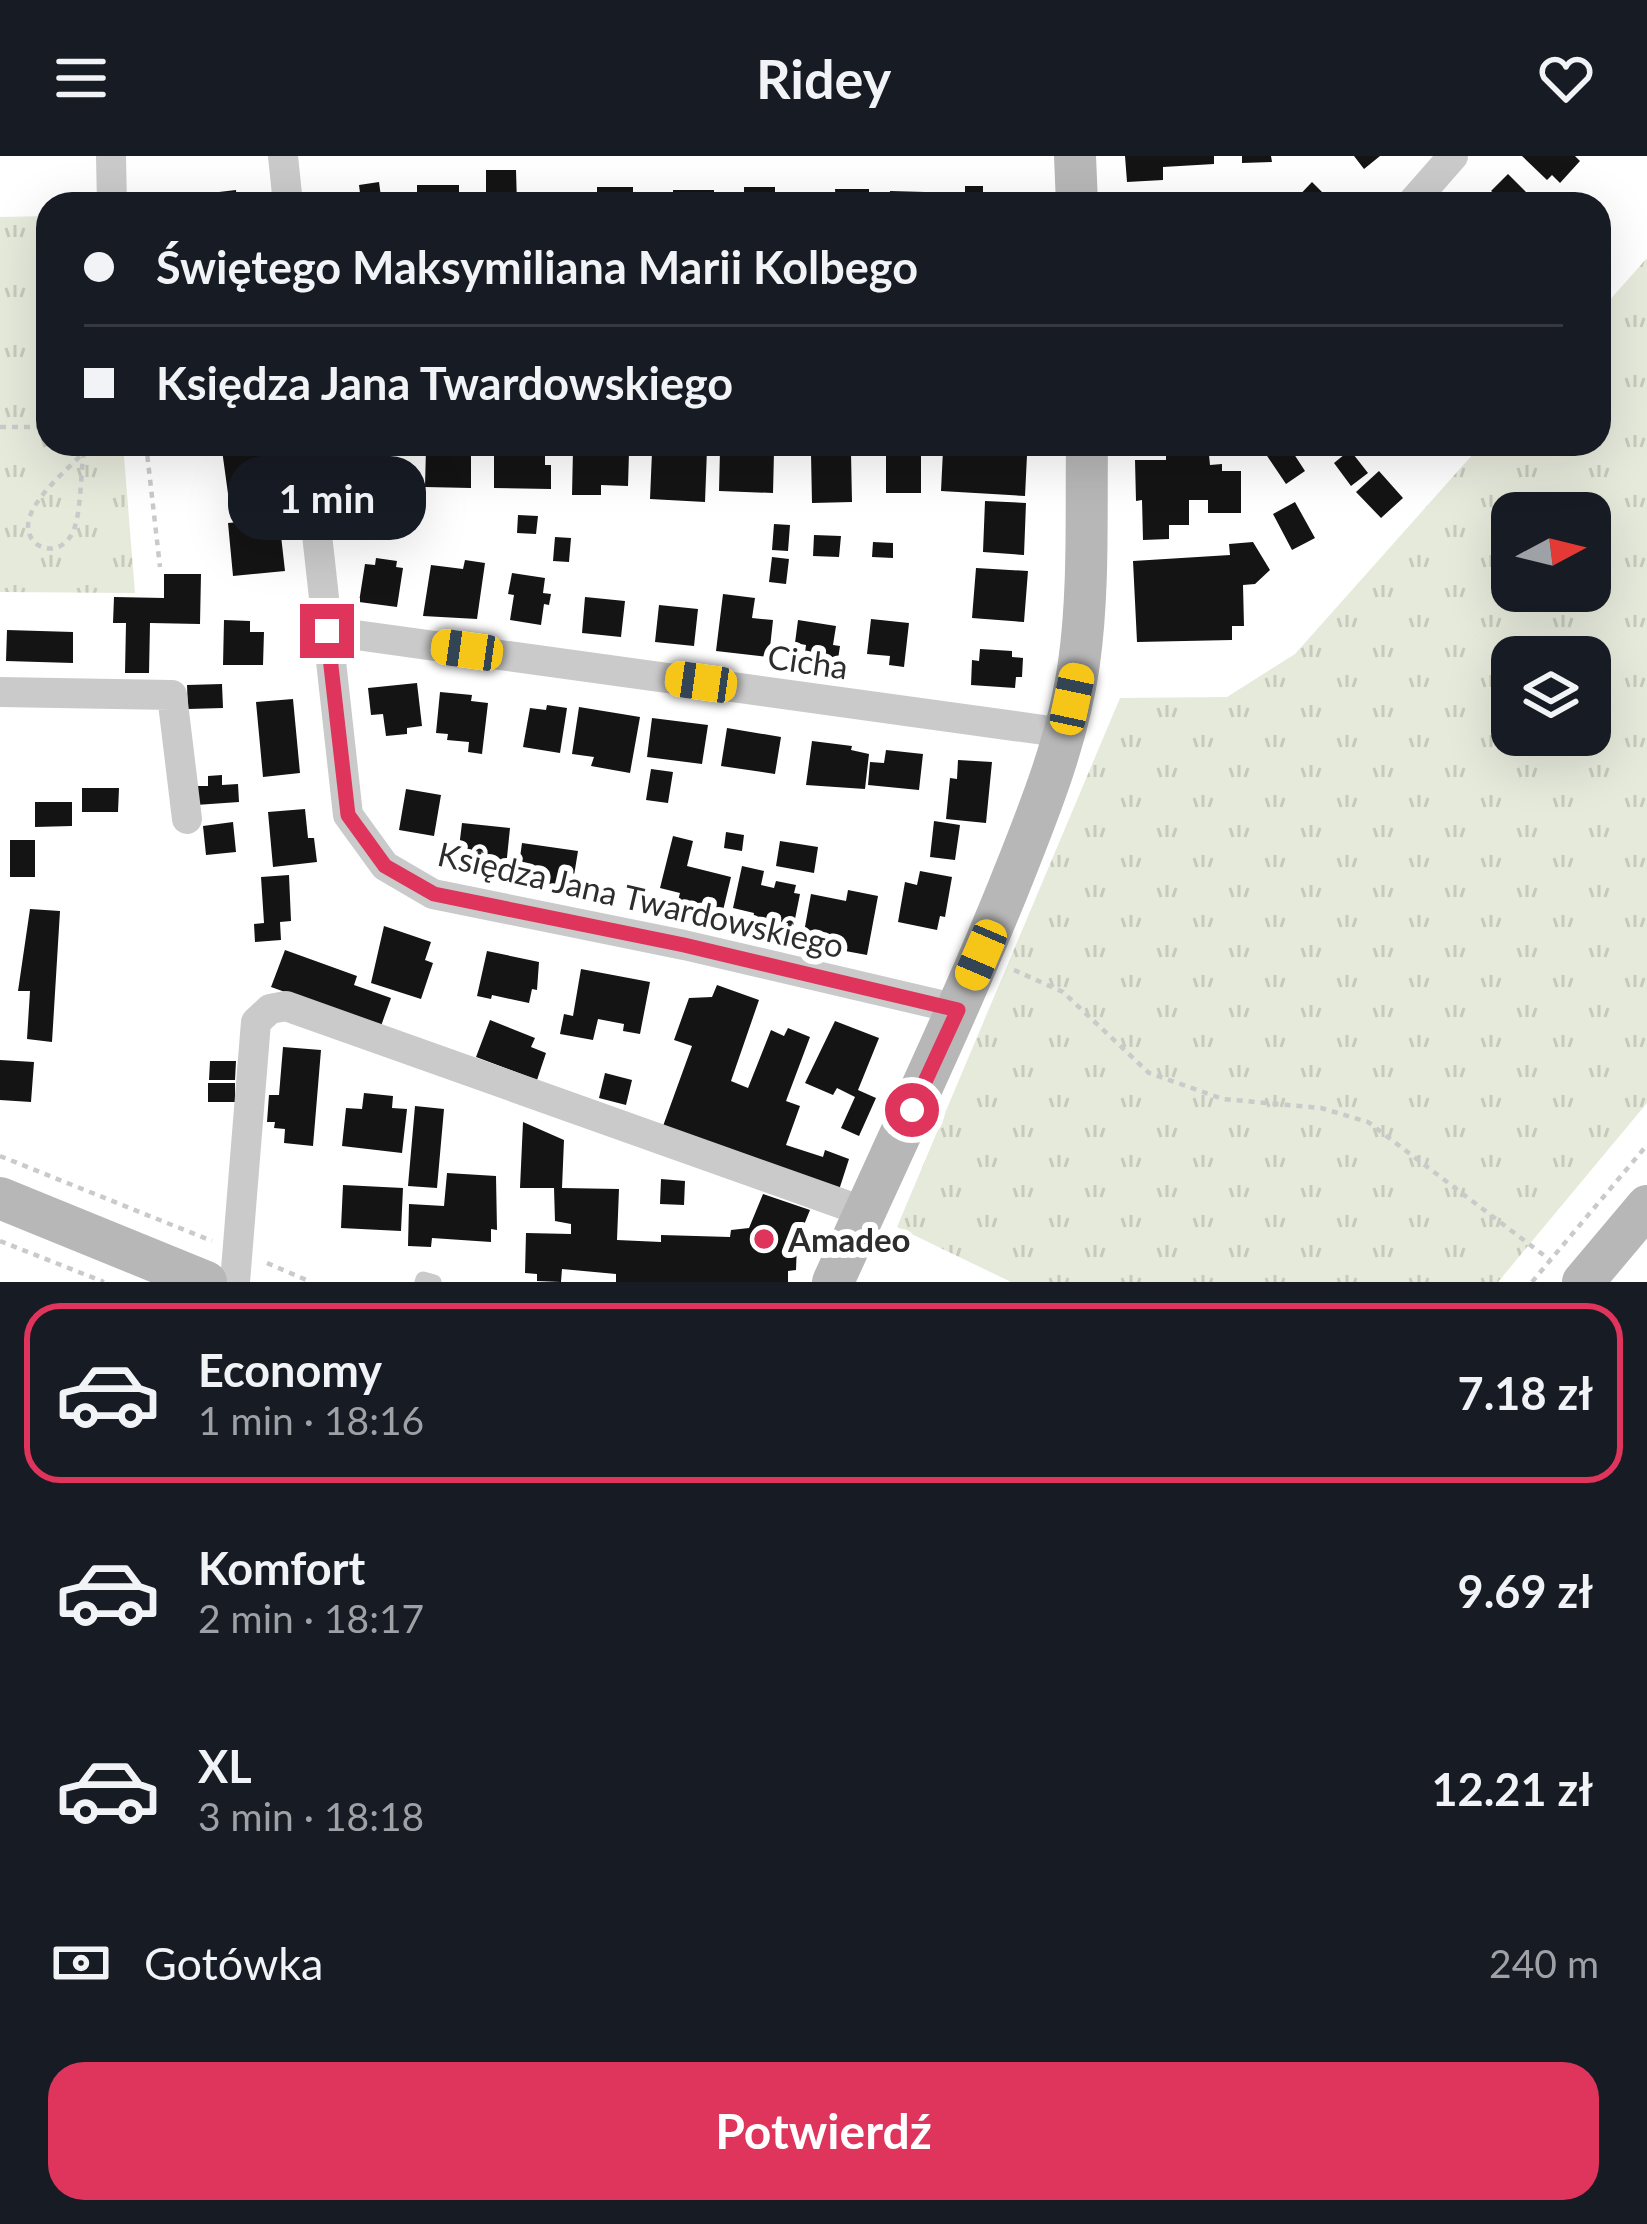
<!DOCTYPE html>
<html lang="pl">
<head>
<meta charset="utf-8">
<style>
  :root { --surface:#171b24; --page:#20242c; --text:#f1f3f6; --muted:#9ea1a6; --line:#363941; --accent:#df345b }
  body { margin:0; font-family:Lato,sans-serif; background:var(--page); color:var(--text); height:100vh; display:flex; flex-direction:column; font-size:45px; white-space:nowrap }
  * { box-sizing:border-box; margin:0 }
  p { font-size:39px; color:var(--muted) }
  .icon { flex:none; width:66px; height:66px; fill:none; stroke:currentColor; stroke-width:2; stroke-linecap:round; stroke-linejoin:round }
  .map { position:relative; height:1126px; overflow:hidden }
  .side { display:flex; flex-direction:column; background:var(--surface); flex:1 }
  .side>* { flex:none }
  .banner { position:absolute; left:36px; top:36px; width:1575px; height:264px; border-radius:36px; box-shadow:0 12px 48px #0002; display:grid; align-content:center; height:264px; padding:0 48px; background:var(--surface) }
  .needle { width:78px; rotate:83deg }
  .buttons { position:absolute; left:1491px; top:336px; display:grid; gap:24px }
  .buttons a { display:grid; place-items:center; width:120px; height:120px; border-radius:24px; background:var(--surface); box-shadow:0 12px 48px #0002; font-size:60px }
  .end { position:absolute; width:54px; height:54px; margin:-27px; border:15px solid #df345b; background:#fff; box-shadow:0 0 0 6px #fff }
  .from { border-radius:50% }
  .bubble { position:absolute; height:84px; border-radius:36px; background:var(--surface); box-shadow:0 12px 48px #0002; font-size:39px; font-weight:700; line-height:84px; text-align:center }
  .car { position:absolute; width:36px; height:72px; margin:-36px -18px; border-radius:15px; box-shadow:0 0 9px 3px #0007; background:linear-gradient(#f5c518 24%,#345 0 40%,#f5c518 0 76%,#345 0 86%,#f5c518 0) }
  .banner b { display:flex; align-items:center; gap:42px; height:114px; font-size:45px }
  .banner b+b { border-top:3px solid var(--line) }
  .banner i { width:30px; height:30px; background:var(--text) }
  ul { padding:21px 0 0; list-style:none }
  li { display:flex; align-items:center; gap:36px; height:180px; margin:0 24px 18px; padding:0 24px; border:6px solid transparent; border-radius:36px }
  li div { flex:1 }
  li b { display:block; font-size:45px }
  li em { font-style:normal; font-weight:700 }
  li.on { border-color:var(--accent) }
  li>.icon { width:108px; height:108px; stroke-width:1.5 }
  .pay { display:flex; align-items:center; gap:30px; height:132px; padding:0 48px; font-size:45px }
  .pay p { margin-inline-start:auto }
  .cta { display:flex; gap:24px; margin-top:auto; padding:24px 48px }
  .cta a { flex:1; height:138px; border-radius:36px; background:var(--accent); color:#fff; font-size:48px; font-weight:700; line-height:138px; text-align:center }
  header { display:flex; justify-content:space-between; align-items:center; height:156px; padding:0 48px; background:var(--surface); font-size:54px; font-weight:700 }
  .map>svg:first-child { display:block }
  .grass { fill:url(#grass-tufts); fill-rule:evenodd }
  .building { fill:#141414 }
  .lines { fill:none; stroke-linecap:round; stroke-linejoin:round }
  .path { stroke:#cacaca; stroke-width:4.5; stroke-dasharray:6 6; stroke-linecap:butt }
  .lane { stroke:#cacaca; stroke-width:15 }
  .street { stroke:#cacaca; stroke-width:30 }
  .secondary { stroke:#b7b7b7; stroke-width:42 }
  .route { stroke:#df345b; stroke-width:15 }
  .poi-dot { fill:#df345b; stroke:#fff; stroke-width:4.5 }
  .labels { text-anchor:middle; dominant-baseline:central; stroke-width:12; stroke-linejoin:round; paint-order:stroke }
  .street-label { font-size:33px; fill:#2d2d2d; stroke:#fff }
  .poi-label { font-size:33px; font-weight:bold; fill:#2d2d2d; stroke:#fff; text-anchor:start }
</style>
</head>
<body>
<header><svg class="icon" aria-label="menu" viewBox="0 0 24 24"><path d="M4 6h16M4 12h16M4 18h16"/></svg>Ridey<svg class="icon" aria-label="heart" viewBox="0 0 24 24"><path d="M12 20l-8-8c-3-5 5-10 8-4 3-6 11-1 8 4z"/></svg></header>
<div class="map">
<svg width="1647" height="1126" viewBox="0 0 1647 1126">
  <defs>
    <pattern id="grass-tufts" width="24" height="20" patternUnits="userSpaceOnUse" patternTransform="scale(3)"><rect width="24" height="20" fill="#e6eadb"/><path d="M3 7l-1-3M5 7V3M7 7l1-3M15 17l-1-3M17 17v-4M19 17l1-3" fill="none" stroke="#c6c9bc"/></pattern>
  </defs>
  <rect width="100%" height="100%" fill="#fff"/>
  <path class="grass" d="M48,60V288H123L135,437L0,436V61Z
    M1647,102V947L1498,1126H1011L897,1071L1120,542L1227,541L1295,498L1482,288H1599V156ZM1590,357V435H1512V357ZM1590,501V579H1512V501Z"/>
  <path class="building" d="M1125,0H1214V8L1163,11V24L1127,26Z
    M1242,0H1271L1272,6L1242,7Z
    M1354,0H1380L1364,13Z
    M1522,0H1575L1580,5L1560,27L1552,19L1547,24Z
    M486,14H516L517,48H486Z
    M1508,18L1535,45L1533,48H1485L1495,38L1491,35Z
    M379,26L382,48H343L342,39L360,37L359,29Z
    M1312,26L1334,48H1291Z
    M417,29H459V43H467V48H421L417,45Z
    M965,30H983V38L1020,39L1019,48H965Z
    M597,31H633V48H597Z
    M744,31H775V38H787V48H744Z
    M835,33H869V48H836Z
    M236,34L237,48H186L185,40Z
    M673,34H714V48H673Z
    M890,35L960,37V48H889Z
    M521,39H560V48H521Z
    M216,288L274,290L280,339L229,345L222,294H217Z
    M341,288H361L362,296L382,294L385,333L368,335L369,340L346,343Z
    M512,288H522L525,293H545V309H551V333L494,332V290Z
    M1166,288L1200,291V299H1209L1210,309L1222,308V315H1241V357H1208V344H1189V369H1169V383L1143,384L1142,344L1136,345L1135,304H1166Z
    M1252,288H1302L1292,295L1305,315L1286,328L1261,291L1256,295Z
    M426,292L471,293V332L425,331Z
    M682,292L707,293L705,346L650,343L652,296L682,297Z
    M573,294L629,296L628,330L601,329V339H572Z
    M720,294L774,296L773,337L719,335Z
    M943,294L1027,299L1025,340L941,335Z
    M1350,294L1368,317L1351,330L1334,307Z
    M921,296V337H886V297Z
    M851,297L852,346L812,347L811,298Z
    M1379,315L1403,342L1381,362L1356,336Z
    M985,345L1026,347L1024,399L983,396Z
    M1295,346L1315,382L1292,394L1273,358Z
    M263,354L264,364L279,362L285,415L233,420L228,367L240,366V357Z
    M518,359L538,360L536,378L517,377Z
    M774,368L790,369L788,395L772,394Z
    M814,379L841,380L839,401L813,400Z
    M555,381L571,382L569,406L553,405Z
    M873,386L893,387V402L872,401Z
    M1253,386L1270,414L1255,428L1243,429L1244,470H1232V484L1137,486L1133,405L1230,399L1229,388Z
    M772,401L789,403L786,428L769,426Z
    M376,402L397,405L396,411L403,412L397,451L359,446L365,408L375,409Z
    M465,404L485,407L477,463L423,460L431,409L463,413Z
    M976,412L1028,415L1024,466L972,462Z
    M512,417L545,422L543,437L551,438L549,449L544,448L541,469L510,464L514,439L508,438Z
    M164,418H201L200,468L150,467L149,517H125L126,467H113L114,441L164,442Z
    M723,438L755,442L752,462L773,464L769,501L716,495Z
    M585,441L625,445L621,481L582,477Z
    M659,449L698,453L694,490L655,486Z
    M871,463L909,467L904,511L889,509L890,500L867,498Z
    M224,464L250,465V476H264L263,509H223Z
    M798,464L836,470L833,489L840,490L837,510L804,505L806,489L795,487Z
    M7,474L73,476V507L6,505Z
    M980,493L1012,495V501L1023,502L1022,521H1016L1015,532L971,529L972,504L979,505Z
    M417,527L422,570L407,572V578L386,580L383,558L371,559L368,532Z
    M222,528L223,552L188,553L187,529Z
    M440,536L472,539L471,545L488,547L482,598L468,596L469,586L447,584L448,578L436,577Z
    M293,543L300,617L263,621L256,546Z
    M547,549L567,552L560,597L523,591L530,552L546,554Z
    M579,551L640,561L630,617L591,610L594,601L572,598Z
    M652,562L708,569L702,608L647,601Z
    M727,572L781,581L775,618L721,610Z
    M812,585L852,590L851,594L869,598L865,633L806,629Z
    M886,594L923,598L919,634L868,629L870,606L884,607Z
    M958,604L992,606L986,667L946,663L950,622L957,623Z
    M651,613L673,616L668,647L646,644Z
    M222,619V629L238,628L239,646L196,649L195,630H208V620Z
    M82,632H119L118,656H82Z
    M406,633L441,639L434,680L399,674Z
    M35,646H72V670L35,671Z
    M305,653L308,682H314L317,706L273,711L268,656Z
    M934,665L960,669L955,704L930,701Z
    M233,666L236,696L206,699L203,670Z
    M462,667L510,672L505,721L456,716Z
    M726,676L744,679L742,695L724,692Z
    M673,680L693,685L687,710L731,721L720,767L675,756L680,737L660,732Z
    M10,684H35V721H10Z
    M780,685L818,691L814,717L776,710Z
    M522,687L578,695L572,732L517,723Z
    M742,710L764,715L761,729L774,732L776,725L796,729L794,737L800,738L792,778L752,769L754,757L733,752Z
    M920,715L952,721L945,761L940,760L937,774L898,766L905,726L917,729Z
    M289,719L291,765L280,766L281,784L255,786L254,768L264,767L261,721Z
    M848,734L878,740L867,799L802,787L811,738L846,745Z
    M30,753L60,755L52,886L27,883L30,835H18Z
    M384,770L431,786L425,804L433,807L421,843L371,827Z
    M285,794L357,820L354,829L391,842L381,870L271,831Z
    M487,795L539,806L537,834L532,833L529,847L492,839L491,843L477,840Z
    M581,813L650,826L640,878L623,875L624,868L598,863L593,884L560,878L564,858L573,860Z
    M717,829L759,844L731,925L748,932L771,874L784,880L788,872L810,881L786,945L800,950L786,989L823,1001L825,994L849,1003L839,1034L663,970L692,890L674,884L689,842L712,841Z
    M490,864L535,882L531,891L546,897L537,924L476,901Z
    M835,865L879,882L858,934L876,942L859,980L841,972L855,941L837,932L833,939L805,927Z
    M283,891L321,894L313,990L284,987L285,973L274,972L275,966H267L269,939H279Z
    M0,904L34,906L31,946L0,944Z
    M210,905H236L235,924H209Z
    M605,917L632,924L626,949L599,942Z
    M208,927H235V946H208Z
    M364,937L393,940L392,952L407,953L402,997L342,990L346,952L362,953Z
    M415,950L444,953L437,1032L408,1030Z
    M523,966L564,984L562,1032L619,1033L617,1084L661,1086V1079L730,1081L731,1074L749,1072L763,1038L810,1054L797,1086L796,1114L788,1115V1126H616V1118L562,1113L561,1126L537,1125V1118L525,1117L526,1077L571,1078V1068L555,1065L554,1032H520Z
    M447,1017L496,1020L497,1074L491,1073V1086L432,1082L431,1091L408,1090L409,1048L444,1050Z
    M661,1023L685,1025L684,1049L660,1048Z
    M343,1029L403,1032L401,1075L341,1072Z"/>
  <g class="lines">
    <path class="path" d="M0,271H48
      M146,288L160,411
      M84,296C80,317 82,365 70,381C55,404 22,390 29,363C36,339 67,314 84,296L91,288
      M1014,814L1063,836L1149,917L1223,943L1321,952L1368,966L1550,1104
      M0,1000L212,1085
      M0,1085L104,1126
      M267,1107L311,1126
      M1532,1126L1647,989"/>
    <path class="lane" d="M422,1126L423,1123L434,1126"/>
    <path class="street" d="M111,0L112,48
      M283,0L288,48
      M1411,48L1453,0
      M307,288L348,659L385,710L433,738L684,789L958,853
      M327,475L1065,577
      M0,536L172,539L187,663
      M235,1126L256,866L270,853L286,850L865,1056"/>
    <path class="secondary" d="M1075,0L1077,48
      M0,1042L206,1126
      M833,1126C892,995 954,866 1008,733C1037,660 1068,586 1079,507C1089,435 1086,361 1087,288
      M1583,1126L1647,1050"/>
  </g>
  <g class="lines">
    <path class="route" d="M327,475L348,659L385,710L434,738L684,789L958,854L912,954"/>
  </g>
  <circle class="poi-dot" cx="764" cy="1083" r="12"/>
  <g class="labels">
    <g class="street-label">
      <text transform="translate(808 505) rotate(8)">Cicha</text>
      <text transform="translate(641 743) rotate(13)">Księdza Jana Twardowskiego</text>
    </g>
    <g class="poi-label">
      <text x="788" y="1083">Amadeo</text>
    </g>
  </g>
</svg>
<div class="buttons">
<a><svg class="needle" viewBox="-14 -14 28 28"><path d="M0-13l5 13h-10z" fill="#e53935"/><path d="M0 13l5-13h-10z" fill="#9ea1a6"/></svg></a>
<a><svg class="icon" aria-label="layers" viewBox="0 0 24 24"><path d="M12 4l9 5-9 5-9-5zM3 14l9 5 9-5"/></svg></a>
</div>
<i class="end from" style="left:912px;top:954px"></i>
<i class="end" style="left:327px;top:475px"></i>
<div class="bubble" style="left:228px;top:300px;width:198px">1 min</div>
<i class="car" style="left:467px;top:494px;rotate:278deg"></i>
<i class="car" style="left:701px;top:526px;rotate:278deg"></i>
<i class="car" style="left:1072px;top:543px;rotate:12deg"></i>
<i class="car" style="left:981px;top:799px;rotate:203deg"></i>
<div class="banner">
<b><i class="from"></i>Świętego Maksymiliana Marii Kolbego</b>
<b><i></i>Księdza Jana Twardowskiego</b>
</div>
</div>
<section class="side">
<ul>
<li class="on"><svg class="icon" aria-label="car" viewBox="0 0 24 24"><path d="M5 17H2v-5l4-1 3-4h7l3 4 3 1v5h-3M9 17h6M6 11h13"/><circle cx="7" cy="17" r="2"/><circle cx="17" cy="17" r="2"/></svg><div><b>Economy</b><p>1 min · 18:16</p></div><em>7.18 zł</em></li>
<li><svg class="icon" aria-label="car" viewBox="0 0 24 24"><path d="M5 17H2v-5l4-1 3-4h7l3 4 3 1v5h-3M9 17h6M6 11h13"/><circle cx="7" cy="17" r="2"/><circle cx="17" cy="17" r="2"/></svg><div><b>Komfort</b><p>2 min · 18:17</p></div><em>9.69 zł</em></li>
<li><svg class="icon" aria-label="car" viewBox="0 0 24 24"><path d="M5 17H2v-5l4-1 3-4h7l3 4 3 1v5h-3M9 17h6M6 11h13"/><circle cx="7" cy="17" r="2"/><circle cx="17" cy="17" r="2"/></svg><div><b>XL</b><p>3 min · 18:18</p></div><em>12.21 zł</em></li>
</ul>
<div class="pay"><svg class="icon" aria-label="cash" viewBox="0 0 24 24"><path d="M3 7h18v10H3z"/><circle cx="12" cy="12" r="2"/></svg>Gotówka<p>240 m</p></div>
<div class="cta"><a>Potwierdź</a></div>
</section>
</body>
</html>
